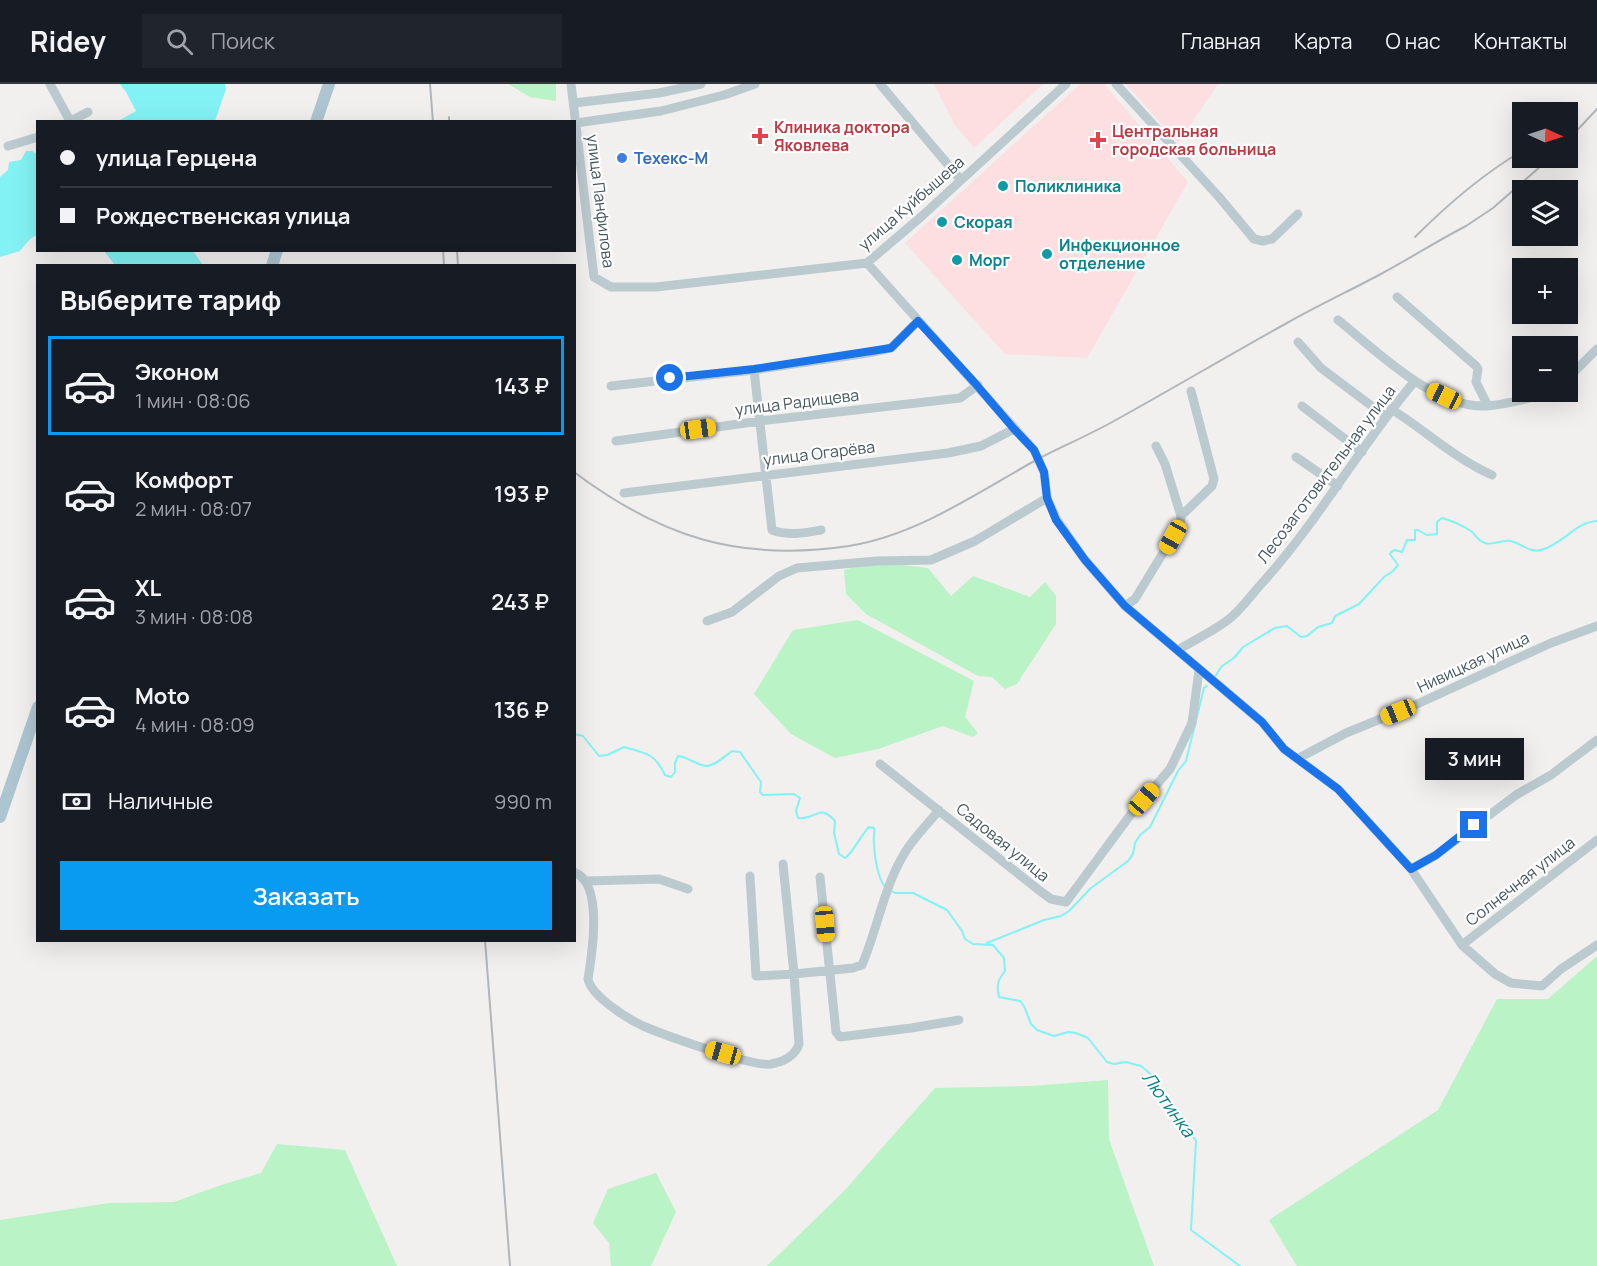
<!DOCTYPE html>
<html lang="ru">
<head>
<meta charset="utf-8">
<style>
  :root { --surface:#171b24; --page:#20242c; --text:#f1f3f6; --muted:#9ea1a6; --line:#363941; --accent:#099bf1 }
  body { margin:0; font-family:Manrope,sans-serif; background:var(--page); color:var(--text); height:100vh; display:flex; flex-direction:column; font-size:22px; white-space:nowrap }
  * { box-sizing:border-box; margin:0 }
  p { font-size:20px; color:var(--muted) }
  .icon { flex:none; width:33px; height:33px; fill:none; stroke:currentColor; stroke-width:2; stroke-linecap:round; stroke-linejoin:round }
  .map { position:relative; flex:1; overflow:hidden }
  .side { position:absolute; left:36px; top:180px; width:540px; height:678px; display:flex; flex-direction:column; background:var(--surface); border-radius:0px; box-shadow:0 6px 24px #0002 }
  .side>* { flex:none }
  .banner { position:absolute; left:36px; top:36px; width:540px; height:132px; border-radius:0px; box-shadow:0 6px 24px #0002; display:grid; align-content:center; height:132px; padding:0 24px; background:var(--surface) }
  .needle { width:39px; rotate:93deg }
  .controls { position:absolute; left:1512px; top:18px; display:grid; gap:12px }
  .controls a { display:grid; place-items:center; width:66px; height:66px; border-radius:0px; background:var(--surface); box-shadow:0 6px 24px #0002; font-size:30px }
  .end { position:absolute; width:27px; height:27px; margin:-14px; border:8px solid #1a73e8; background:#fff; box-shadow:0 0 0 3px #fff }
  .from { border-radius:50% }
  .bubble { position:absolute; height:42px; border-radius:0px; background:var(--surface); box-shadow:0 6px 24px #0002; font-size:20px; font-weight:600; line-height:42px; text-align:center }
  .car { position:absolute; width:18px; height:36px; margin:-18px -9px; border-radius:8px; box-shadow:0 0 4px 2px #0007; background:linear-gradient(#f5c518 24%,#345 0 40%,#f5c518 0 76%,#345 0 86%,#f5c518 0) }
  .banner b { display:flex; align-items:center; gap:21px; height:57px; font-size:22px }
  .banner b+b { border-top:2px solid var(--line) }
  .banner i { width:15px; height:15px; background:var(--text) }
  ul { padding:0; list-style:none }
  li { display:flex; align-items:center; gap:18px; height:99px; margin:0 12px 9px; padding:0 12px; border:3px solid transparent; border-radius:0px }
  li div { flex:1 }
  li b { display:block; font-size:22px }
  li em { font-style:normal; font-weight:600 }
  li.active { border-color:var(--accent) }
  li>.icon { width:54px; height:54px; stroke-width:1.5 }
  h2 { padding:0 24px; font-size:27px; line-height:72px }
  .pay { display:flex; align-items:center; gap:15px; height:66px; padding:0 24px; font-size:22px }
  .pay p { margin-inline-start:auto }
  .primary-button { display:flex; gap:12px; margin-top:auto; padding:12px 24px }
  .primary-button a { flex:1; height:69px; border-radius:0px; background:var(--accent); color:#fff; font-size:24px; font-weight:600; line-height:69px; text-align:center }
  header { display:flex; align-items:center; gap:36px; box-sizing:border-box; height:84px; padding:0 30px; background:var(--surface); border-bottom:2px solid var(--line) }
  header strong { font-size:28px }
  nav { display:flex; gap:33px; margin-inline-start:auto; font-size:21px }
  .search { width:420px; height:54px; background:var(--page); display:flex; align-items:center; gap:15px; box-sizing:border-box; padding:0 21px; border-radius:0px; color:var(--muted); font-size:22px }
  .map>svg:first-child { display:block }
  .medical { fill:#fddee1 }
  .green { fill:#baf3c5 }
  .water { fill:#83f2f4 }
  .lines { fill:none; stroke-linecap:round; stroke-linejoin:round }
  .stream { stroke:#83f2f4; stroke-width:2 }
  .minor { stroke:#bbcacf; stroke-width:9 }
  .major { stroke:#acc5d0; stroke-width:12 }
  .rail { stroke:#b1b6ba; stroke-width:2 }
  .route { stroke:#1a73e8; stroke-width:8 }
  .health-dot { fill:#e0444e; stroke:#fff; stroke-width:2 }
  .shop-dot { fill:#3f7fe0; stroke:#fff; stroke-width:2 }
  .culture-dot { fill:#0f9aa8; stroke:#fff; stroke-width:2 }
  .labels { text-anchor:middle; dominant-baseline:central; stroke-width:4.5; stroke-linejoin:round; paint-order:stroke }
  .health-label { font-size:16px; font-weight:bold; fill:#be3a42; stroke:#fff; text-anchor:start }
  .shop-label { font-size:16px; font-weight:bold; fill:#366cbe; stroke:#fff; text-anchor:start }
  .culture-label { font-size:16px; font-weight:bold; fill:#0d838f; stroke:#fff; text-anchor:start }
  .street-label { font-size:16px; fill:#45575e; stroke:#fff }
  .water-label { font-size:18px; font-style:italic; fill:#058285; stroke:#fff }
</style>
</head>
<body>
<header>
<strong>Ridey</strong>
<div class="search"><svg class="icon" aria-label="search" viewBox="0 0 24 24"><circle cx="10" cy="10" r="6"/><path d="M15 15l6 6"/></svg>Поиск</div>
<nav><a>Главная</a><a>Карта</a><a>О нас</a><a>Контакты</a></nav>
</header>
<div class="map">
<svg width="1597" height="1182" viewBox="0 0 1597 1182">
  <rect width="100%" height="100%" fill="#f2efef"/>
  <path class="medical" d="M934,0H1043L974,64L955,41Z
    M1080,0H1104L1188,98L1087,274L1005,270L905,159Z
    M1126,0H1218L1178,59Z"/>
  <path class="green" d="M508,0H556V17L530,13Z
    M894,480L928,484L951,512L973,492L1030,513L1045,498L1056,512V540L1017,600L1005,605L992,593L978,592L866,530L846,510L844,486L858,482Z
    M858,536L974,597L965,633L978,649L973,653L943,642L878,665L835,674L791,650L754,610L793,546Z
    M1597,872V1182H1297L1269,1136L1438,1026L1497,915H1548Z
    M1108,996L1109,1055L1154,1182H767L843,1108L935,1004L1031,1002Z
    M277,1060L345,1066L397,1182H0V1136L109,1119L174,1118L221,1101L261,1089Z
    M656,1089L676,1128L651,1182H611L609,1159L593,1139L608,1105Z"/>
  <path class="water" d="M120,0H225L226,5L215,37H118L136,27L126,8Z
    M26,67H32L37,70V151L30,155L20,167L0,173V93L8,86L9,78L21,76Z
    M104,167H193L203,181H115Z"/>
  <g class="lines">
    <path class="stream" d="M1214,594L1222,582L1234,574L1243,563L1275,544L1287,542L1301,553L1307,552L1318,543L1332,539L1335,532L1359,520L1384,493L1393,487L1398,481L1390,470L1391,468L1395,466L1402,468L1407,456H1415V446H1418L1427,451L1437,450V438L1442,434C1450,436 1463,442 1471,447C1476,451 1478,457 1485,459C1493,462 1502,455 1511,457C1522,460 1530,469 1541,466C1564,460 1575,438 1597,437
      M574,650L583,652L599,672L607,671L624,663C647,669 655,670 665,691L671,693L675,688V679L678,672C688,673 697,681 706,682C715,682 725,672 732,667L740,668L761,698L760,708L763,711L794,710L800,714L796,727L798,734C816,737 818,718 835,737L834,749L839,770L845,774C854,768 860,752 869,743L874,744C875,749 873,753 874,759C874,770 878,795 885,803
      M890,806L895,809H913L947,826L962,847L965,855L973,860L993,861L1004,874L1005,887C998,896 996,901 999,913L1020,917L1024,922L1031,940L1037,946L1054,952L1068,948L1076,949L1088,954L1107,978L1114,980L1126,978L1141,982L1153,992L1196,1057L1191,1146L1240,1182
      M987,859L1044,836L1061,832L1069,827L1091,804L1128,777L1133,770L1135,759L1140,751L1150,743L1178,687L1186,677L1204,604L1207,602"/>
    <path class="minor" d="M50,0L70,37
      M571,0L594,193L611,203H656L867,179L922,132L1066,0
      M880,0L961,96
      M1116,0L1219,113L1254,155L1263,157L1272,155L1298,130
      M574,19L659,9L701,0
      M69,38L88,28
      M576,39L661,27L724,11L755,0
      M8,62L38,53
      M867,179L1034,366L1044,388L1047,414L1057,436L1085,476L1125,522L1262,638L1284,665L1338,705L1411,785L1462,861L1495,890L1511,899L1542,902L1561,885L1597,861
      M1397,213L1476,282L1478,285L1476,298L1488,322
      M1338,236C1377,267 1433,324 1486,322C1508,321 1532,313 1553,308
      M1298,258L1321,284L1385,332
      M754,286L772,446C789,452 804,449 821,446
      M1568,294L1597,265
      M611,302L754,286L868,269L891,264L918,237
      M1302,322L1362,368
      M1391,325C1425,346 1454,374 1492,391
      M616,357L760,337L960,314L978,301
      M1296,373L1338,402
      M624,409L948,369L981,362L1014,345
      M1181,432L1212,402L1214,395L1191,307
      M1125,522L1135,515L1180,441L1181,432L1165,380L1156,362
      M707,537L732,528L779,492L797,484L877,477L931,476L975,457L1047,414
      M1178,566C1194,556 1214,547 1229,535C1241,526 1252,510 1263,498C1319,436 1360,362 1414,298
      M1297,675L1346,649L1415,621L1551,559L1597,542
      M880,680L1040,807L1051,815L1066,818L1131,730L1170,685L1192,639L1199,586
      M1411,785L1436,771L1516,711L1551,691L1597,656
      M574,788C604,799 592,871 588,895C591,912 628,935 643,942C662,950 755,984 771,980C783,978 795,972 799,960L794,890L783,780
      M750,792L756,892L794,890L853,884L862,881C877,846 884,803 904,770C913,754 928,740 939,726
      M820,793L836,948L840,953L911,944L959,936
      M587,797L659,795L688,805
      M1462,861L1597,756"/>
    <path class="major" d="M316,38L329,0
      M272,182L277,166
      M0,733L38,623"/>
    <path class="rail" d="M430,0L433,38
      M449,33V38
      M1568,56L1597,25
      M1415,153C1448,120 1483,90 1522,67
      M443,166L444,182
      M457,166L458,182
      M574,388C662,454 740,478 849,462C918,451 978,408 1038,375C1063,362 1089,351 1114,337C1172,305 1229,271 1287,239C1317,222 1349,207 1379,191C1409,175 1437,157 1466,142L1493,124L1550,74
      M485,856L510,1182"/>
  </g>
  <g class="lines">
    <path class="route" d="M670,294L754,285L891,264L918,237L974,298L1014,345L1034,366L1044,388L1047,414L1056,436L1085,476L1125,522L1262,638L1284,665L1338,705L1411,785L1436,771L1474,741"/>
  </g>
  <g class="health-dot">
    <path d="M757 43h6v6h6v6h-6v6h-6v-6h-6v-6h6z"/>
    <path d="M1095 47h6v6h6v6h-6v6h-6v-6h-6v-6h6z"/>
  </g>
  <circle class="shop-dot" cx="622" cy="74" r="6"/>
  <g class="culture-dot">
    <circle cx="1003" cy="102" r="6"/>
    <circle cx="942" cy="138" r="6"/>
    <circle cx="1047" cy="170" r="6"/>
    <circle cx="957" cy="176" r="6"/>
  </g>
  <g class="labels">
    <g class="health-label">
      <text x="774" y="43">Клиника доктора<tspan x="774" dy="18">Яковлева</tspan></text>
      <text x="1112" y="47">Центральная<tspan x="1112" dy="18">городская больница</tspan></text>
    </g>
    <g class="shop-label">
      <text x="634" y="74">Техекс-М</text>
    </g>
    <g class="culture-label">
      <text x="1015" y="102">Поликлиника</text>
      <text x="954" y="138">Скорая</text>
      <text x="1059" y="161">Инфекционное<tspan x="1059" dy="18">отделение</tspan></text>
      <text x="969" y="176">Морг</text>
    </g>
    <g class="street-label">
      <text transform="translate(601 117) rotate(83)">улица Панфилова</text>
      <text transform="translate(911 119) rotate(-41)">улица Куйбышева</text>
      <text transform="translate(797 318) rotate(-7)">улица Радищева</text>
      <text transform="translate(819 369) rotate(-7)">улица Огарёва</text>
      <text transform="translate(1326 390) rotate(-53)">Лесозаготовительная улица</text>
      <text transform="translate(1473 578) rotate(-25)">Нивицкая улица</text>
      <text transform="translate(1003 758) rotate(39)">Садовая улица</text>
      <text transform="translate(1520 797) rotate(-38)">Солнечная улица</text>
    </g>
    <g class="water-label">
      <text transform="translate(1169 1020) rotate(54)">Лютинка</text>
    </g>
  </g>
</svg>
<div class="controls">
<a><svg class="needle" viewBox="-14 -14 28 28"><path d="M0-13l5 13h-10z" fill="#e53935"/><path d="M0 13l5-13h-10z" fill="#9ea1a6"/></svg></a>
<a><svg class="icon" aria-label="layers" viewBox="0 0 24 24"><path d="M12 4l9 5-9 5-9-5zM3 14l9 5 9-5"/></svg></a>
<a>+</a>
<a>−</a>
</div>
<i class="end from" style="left:670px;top:294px"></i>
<i class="end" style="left:1474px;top:741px"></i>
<div class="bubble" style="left:1425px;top:654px;width:99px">3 мин</div>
<i class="car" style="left:1444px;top:312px;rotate:295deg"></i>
<i class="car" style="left:698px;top:345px;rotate:82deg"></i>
<i class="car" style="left:1173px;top:453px;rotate:209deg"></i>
<i class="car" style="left:1398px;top:628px;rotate:248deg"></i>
<i class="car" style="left:1144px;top:715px;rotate:41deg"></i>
<i class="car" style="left:825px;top:840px;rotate:175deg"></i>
<i class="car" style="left:723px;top:969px;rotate:286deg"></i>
<div class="banner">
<b><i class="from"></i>улица Герцена</b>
<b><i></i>Рождественская улица</b>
</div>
<section class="side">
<h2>Выберите тариф</h2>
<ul>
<li class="active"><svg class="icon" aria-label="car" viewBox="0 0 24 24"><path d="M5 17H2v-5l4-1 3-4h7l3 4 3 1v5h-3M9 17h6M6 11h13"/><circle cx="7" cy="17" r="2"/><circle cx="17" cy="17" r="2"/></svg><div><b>Эконом</b><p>1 мин · 08:06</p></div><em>143 ₽</em></li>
<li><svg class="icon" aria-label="car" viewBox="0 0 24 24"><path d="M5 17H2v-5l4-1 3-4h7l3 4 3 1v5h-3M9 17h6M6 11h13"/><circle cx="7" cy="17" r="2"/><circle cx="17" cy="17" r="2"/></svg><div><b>Комфорт</b><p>2 мин · 08:07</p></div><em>193 ₽</em></li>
<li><svg class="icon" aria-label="car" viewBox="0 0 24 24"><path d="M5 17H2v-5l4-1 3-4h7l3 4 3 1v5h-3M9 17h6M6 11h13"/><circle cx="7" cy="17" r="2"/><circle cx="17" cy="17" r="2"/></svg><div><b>XL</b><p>3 мин · 08:08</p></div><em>243 ₽</em></li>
<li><svg class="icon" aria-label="car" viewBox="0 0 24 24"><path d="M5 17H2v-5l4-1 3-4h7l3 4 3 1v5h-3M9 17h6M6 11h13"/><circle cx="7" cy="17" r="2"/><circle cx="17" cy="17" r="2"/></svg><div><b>Moto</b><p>4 мин · 08:09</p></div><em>136 ₽</em></li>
</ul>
<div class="pay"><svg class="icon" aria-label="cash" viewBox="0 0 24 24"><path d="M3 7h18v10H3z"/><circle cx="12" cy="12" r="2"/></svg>Наличные<p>990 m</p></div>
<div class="primary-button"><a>Заказать</a></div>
</section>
</div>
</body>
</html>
